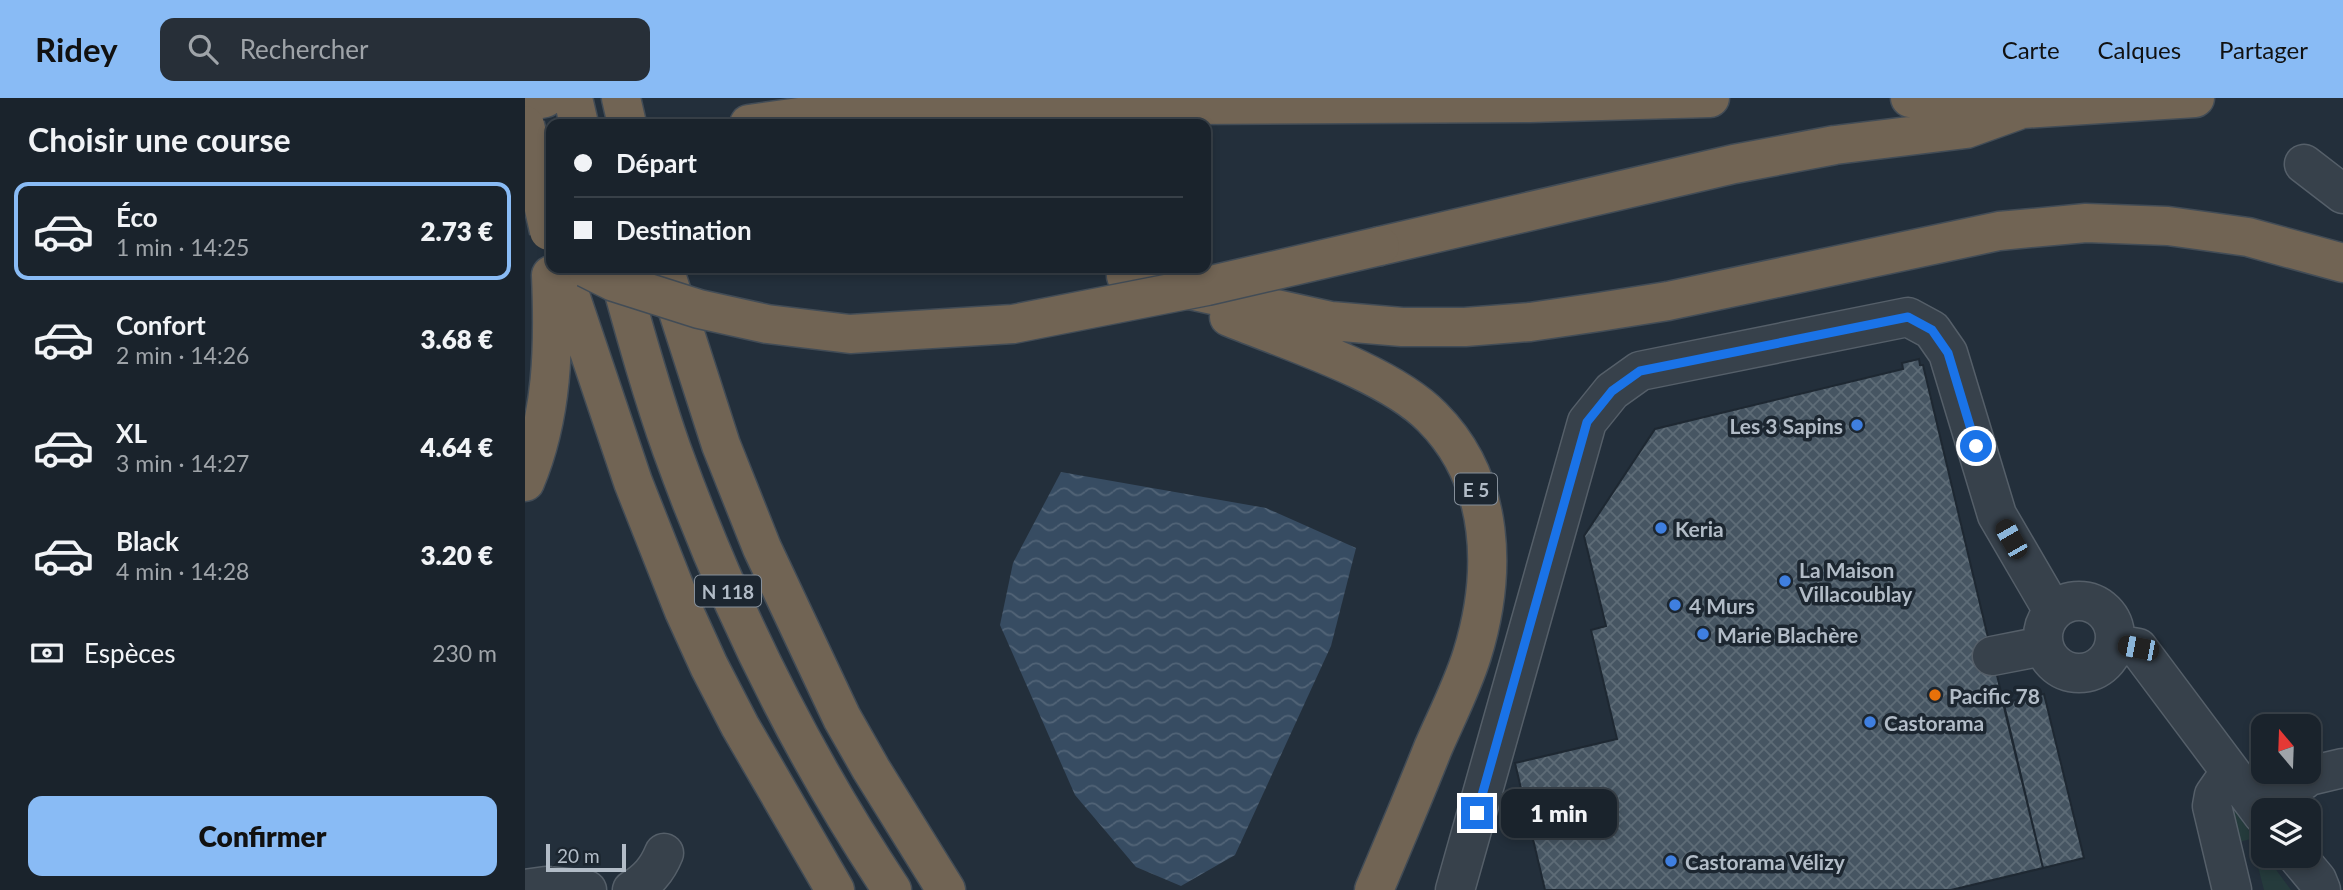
<!DOCTYPE html>
<html lang="fr">
<head>
<meta charset="utf-8">
<style>
  :root { --surface:#1a232c; --page:#272f38; --text:#f1f3f6; --muted:#9fa4a9; --line:#384048; --accent:#89bbf5 }
  body { margin:0; font-family:Lato,sans-serif; background:var(--page); color:var(--text); height:100vh; display:flex; flex-direction:column; font-size:26px; white-space:nowrap }
  * { box-sizing:border-box; margin:0 }
  p { font-size:23px; color:var(--muted) }
  .icon { flex:none; width:38px; height:38px; fill:none; stroke:currentColor; stroke-width:2; stroke-linecap:round; stroke-linejoin:round }
  .map { position:relative; flex:1; overflow:hidden }
  .details { display:flex; flex-direction:column; background:var(--surface); width:525px }
  .details>* { flex:none }
  .guide { position:absolute; left:21px; top:21px; width:665px; height:154px; border-radius:14px; box-shadow:0 4px 10px #0003,0 0 0 2px var(--line); display:grid; align-content:center; height:154px; padding:0 28px; background:var(--surface) }
  .needle { width:46px; rotate:341deg }
  .fabs { position:absolute; left:1726px; top:616px; display:grid; gap:14px }
  .fabs a { display:grid; place-items:center; width:70px; height:70px; border-radius:14px; background:var(--surface); box-shadow:0 4px 10px #0003,0 0 0 2px var(--line); font-size:35px }
  .scale { position:absolute; left:21px; bottom:18px; width:80px; box-sizing:border-box; padding-left:7px; border:4px solid #b2bcc7; border-top:0; font-size:19px; line-height:24px; white-space:nowrap; color:#b2bcc7; -webkit-text-stroke:5px #1c2630; paint-order:stroke }
  .end { position:absolute; width:32px; height:32px; margin:-16px; border:9px solid #1a73e8; background:#fff; box-shadow:0 0 0 4px #fff }
  .from { border-radius:50% }
  .bubble { position:absolute; height:49px; border-radius:14px; background:var(--surface); box-shadow:0 4px 10px #0003,0 0 0 2px var(--line); font-size:23px; font-weight:800; line-height:49px; text-align:center }
  .car { position:absolute; width:21px; height:42px; margin:-21px -10px; border-radius:9px; box-shadow:0 0 5px 2px #0007; background:linear-gradient(#222 24%,#8ab4d8 0 40%,#222 0 76%,#8ab4d8 0 86%,#222 0) }
  .guide b { display:flex; align-items:center; gap:24px; height:66px; font-size:26px }
  .guide b+b { border-top:2px solid var(--line) }
  .guide i { width:18px; height:18px; background:var(--text) }
  ul { padding:0; list-style:none }
  li { display:flex; align-items:center; gap:21px; height:98px; margin:0 14px 10px; padding:0 14px; border:4px solid transparent; border-radius:14px }
  li div { flex:1 }
  li b { display:block; font-size:26px }
  li em { font-style:normal; font-weight:800 }
  li.on { border-color:var(--accent) }
  li>.icon { width:63px; height:63px; stroke-width:1.5 }
  h2 { padding:0 28px; font-size:32px; line-height:84px }
  .pay { display:flex; align-items:center; gap:18px; height:77px; padding:0 28px; font-size:26px }
  .pay p { margin-inline-start:auto }
  .cta { display:flex; gap:14px; margin-top:auto; padding:14px 28px }
  .cta a { flex:1; height:80px; border-radius:14px; background:var(--accent); color:#111; font-size:28px; font-weight:800; line-height:80px; text-align:center }
  header { display:flex; align-items:center; gap:42px; box-sizing:border-box; height:98px; padding:0 35px; background:var(--accent); color:#111 }
  header strong { font-size:33px }
  nav { display:flex; gap:38px; margin-inline-start:auto; font-size:24px }
  .search { width:490px; height:63px; background:var(--page); display:flex; align-items:center; gap:18px; box-sizing:border-box; padding:0 24px; border-radius:14px; color:var(--muted); font-size:26px }
  main { display:flex; flex:1; min-height:0 }
  .map>svg:first-child { display:block }
  .grass { fill:#253b3c }
  .water { fill:url(#water-waves) }
  .building { fill:url(#building-cross-hatch); stroke:#1e2832; stroke-width:2 }
  .lines { fill:none; stroke-linecap:round; stroke-linejoin:round }
  .minor-casing { stroke:#555f69; stroke-width:41 }
  .highway-casing { stroke:#424c56; stroke-width:41 }
  .minor { stroke:#37414b; stroke-width:38 }
  .highway { stroke:#716454; stroke-width:38 }
  .highway-bridge-casing { stroke:#424c56; stroke-width:41; stroke-linecap:butt }
  .highway-bridge { stroke:#716454; stroke-width:38 }
  .route { stroke:#1a73e8; stroke-width:9 }
  .shop-dot { fill:#3f7fe0; stroke:#1c2630; stroke-width:2.5 }
  .food-dot { fill:#e8710a; stroke:#1c2630; stroke-width:2.5 }
  .labels { text-anchor:middle; dominant-baseline:central; stroke-width:7; stroke-linejoin:round; paint-order:stroke }
  .shield { fill:#1c2630; stroke:#858f9a; stroke-width:2 }
  .shield-label { font-size:19px; font-weight:bold; fill:#b2bcc7 }
  .poi-label { font-size:21px; font-weight:bold; fill:#b2bcc7; stroke:#1c2630; text-anchor:start }
</style>
</head>
<body>
<header>
<strong>Ridey</strong>
<div class="search"><svg class="icon" aria-label="search" viewBox="0 0 24 24"><circle cx="10" cy="10" r="6"/><path d="M15 15l6 6"/></svg>Rechercher</div>
<nav><a>Carte</a><a>Calques</a><a>Partager</a></nav>
</header>
<main>
<section class="details">
<h2>Choisir une course</h2>
<ul>
<li class="on"><svg class="icon" aria-label="car" viewBox="0 0 24 24"><path d="M5 17H2v-5l4-1 3-4h7l3 4 3 1v5h-3M9 17h6M6 11h13"/><circle cx="7" cy="17" r="2"/><circle cx="17" cy="17" r="2"/></svg><div><b>Éco</b><p>1 min · 14:25</p></div><em>2.73 €</em></li>
<li><svg class="icon" aria-label="car" viewBox="0 0 24 24"><path d="M5 17H2v-5l4-1 3-4h7l3 4 3 1v5h-3M9 17h6M6 11h13"/><circle cx="7" cy="17" r="2"/><circle cx="17" cy="17" r="2"/></svg><div><b>Confort</b><p>2 min · 14:26</p></div><em>3.68 €</em></li>
<li><svg class="icon" aria-label="car" viewBox="0 0 24 24"><path d="M5 17H2v-5l4-1 3-4h7l3 4 3 1v5h-3M9 17h6M6 11h13"/><circle cx="7" cy="17" r="2"/><circle cx="17" cy="17" r="2"/></svg><div><b>XL</b><p>3 min · 14:27</p></div><em>4.64 €</em></li>
<li><svg class="icon" aria-label="car" viewBox="0 0 24 24"><path d="M5 17H2v-5l4-1 3-4h7l3 4 3 1v5h-3M9 17h6M6 11h13"/><circle cx="7" cy="17" r="2"/><circle cx="17" cy="17" r="2"/></svg><div><b>Black</b><p>4 min · 14:28</p></div><em>3.20 €</em></li>
</ul>
<div class="pay"><svg class="icon" aria-label="cash" viewBox="0 0 24 24"><path d="M3 7h18v10H3z"/><circle cx="12" cy="12" r="2"/></svg>Espèces<p>230 m</p></div>
<div class="cta"><a>Confirmer</a></div>
</section>
<div class="map">
<svg width="1818" height="792" viewBox="0 0 1818 792">
  <defs>
    <pattern id="water-waves" width="16" height="10" patternUnits="userSpaceOnUse" patternTransform="scale(1.75)"><rect width="16" height="10" fill="#374c62"/><path d="M0 5q4-4 8 0t8 0" fill="none" stroke="#526477"/></pattern>
    <pattern id="building-cross-hatch" width="8" height="8" patternUnits="userSpaceOnUse" patternTransform="scale(1.75)"><rect width="8" height="8" fill="#465562"/><path d="M0 0l8 8M0 8l8-8" fill="none" stroke="#5e6c77"/></pattern>
  </defs>
  <rect width="100%" height="100%" fill="#232f3b"/>
  <path class="grass" d="M1704,704L1738,753V758H1741L1766,792H1739L1726,741L1706,746Z"/>
  <path class="water" d="M536,374L741,410L831,450L806,548L710,757L656,788L611,769L550,697L475,527L488,465Z"/>
  <path class="building" d="M1394,261L1395,267H1398L1518,770L1426,792H1020L990,665L1092,641L1066,532L1081,528L1059,438L1130,331L1378,271L1377,265Z
    M1519,596L1559,760L1518,770L1478,605Z"/>
  <g class="lines">
    <g class="minor-casing">
      <path id="minor" d="M1779,66L1818,96
        M1518 539a36 36 0 1 1 72 0a36 36 0 1 1-72 0Z
        M1590,546L1613,550L1738,717
        M1467,558L1518,548
        M1705,674L1689,697L1687,708L1707,792
        M1738,712L1784,678L1818,670
        M1772,758L1792,782L1796,792
        M0,791L21,788L62,792
        M107,792C123,782 132,772 139,755
        M930,792L1062,324L1087,293L1115,273L1383,219L1407,232L1423,255L1472,417L1528,513"/>
    </g>
    <g class="highway-casing">
      <path id="highway" d="M48,0L54,26
        M96,0L102,26
        M447,0L474,8L1005,5L1185,0
        M1385,0L1497,11L1670,0
        M0,4L20,0
        M224,26L375,5L446,0
        M855,148L1209,66L1310,47L1441,31L1497,11
        M36,170L108,384L159,513L184,568L215,628L310,792
        M92,170C109,231 126,293 147,352C203,507 276,655 367,792
        M139,170L196,347L237,450L317,620L346,671L421,792
        M601,178L806,223L877,229H940L1005,224L1074,214L1143,203L1474,133L1561,125L1643,128L1723,139L1818,165
        M704,219C763,243 864,275 907,319C971,383 972,476 947,557C937,589 921,620 908,650C889,698 869,745 849,792
        M0,384C28,318 29,248 26,177"/>
    </g>
    <use href="#minor" class="minor"/>
    <use href="#highway" class="highway"/>
    <g class="highway-bridge-casing">
      <path id="highway-bridge" d="M0,27L24,133
        M61,170L89,184L174,211L242,226L325,236L488,226L682,188L855,148"/>
    </g>
    <use href="#highway-bridge" class="highway-bridge"/>
  </g>
  <g class="lines">
    <path class="route" d="M952,715L1062,324L1087,293L1115,273L1383,219L1407,232L1423,255L1451,348"/>
  </g>
  <g class="shop-dot">
    <circle cx="1332" cy="327" r="7"/>
    <circle cx="1136" cy="430" r="7"/>
    <circle cx="1260" cy="483" r="7"/>
    <circle cx="1150" cy="507" r="7"/>
    <circle cx="1178" cy="536" r="7"/>
    <circle cx="1345" cy="624" r="7"/>
    <circle cx="1146" cy="763" r="7"/>
  </g>
  <circle class="food-dot" cx="1410" cy="597" r="7"/>
  <g class="labels">
    <g class="shield">
      <rect x="930" y="375.5" width="42" height="31" rx="5"/>
      <rect x="170" y="477.5" width="66" height="31" rx="5"/>
    </g>
    <g class="shield-label">
      <text x="951" y="391">E 5</text>
      <text x="203" y="493">N 118</text>
    </g>
    <g class="poi-label">
      <text x="1318" y="327" text-anchor="end">Les 3 Sapins</text>
      <text x="1150" y="430">Keria</text>
      <text x="1274" y="471">La Maison<tspan x="1274" dy="24">Villacoublay</tspan></text>
      <text x="1164" y="507">4 Murs</text>
      <text x="1192" y="536">Marie Blachère</text>
      <text x="1424" y="597">Pacific 78</text>
      <text x="1359" y="624">Castorama</text>
      <text x="1160" y="763">Castorama Vélizy</text>
    </g>
  </g>
</svg>
<div class="fabs">
<a><svg class="needle" viewBox="-14 -14 28 28"><path d="M0-13l5 13h-10z" fill="#e53935"/><path d="M0 13l5-13h-10z" fill="#9fa4a9"/></svg></a>
<a><svg class="icon" aria-label="layers" viewBox="0 0 24 24"><path d="M12 4l9 5-9 5-9-5zM3 14l9 5 9-5"/></svg></a>
</div>
<div class="scale">20 m</div>
<i class="end from" style="left:1451px;top:348px"></i>
<i class="end" style="left:952px;top:715px"></i>
<div class="bubble" style="left:976px;top:691px;width:116px">1 min</div>
<i class="car" style="left:1486px;top:441px;rotate:330deg"></i>
<i class="car" style="left:1613px;top:550px;rotate:281deg"></i>
<div class="guide">
<b><i class="from"></i>Départ</b>
<b><i></i>Destination</b>
</div>
</div>
</main>
</body>
</html>
